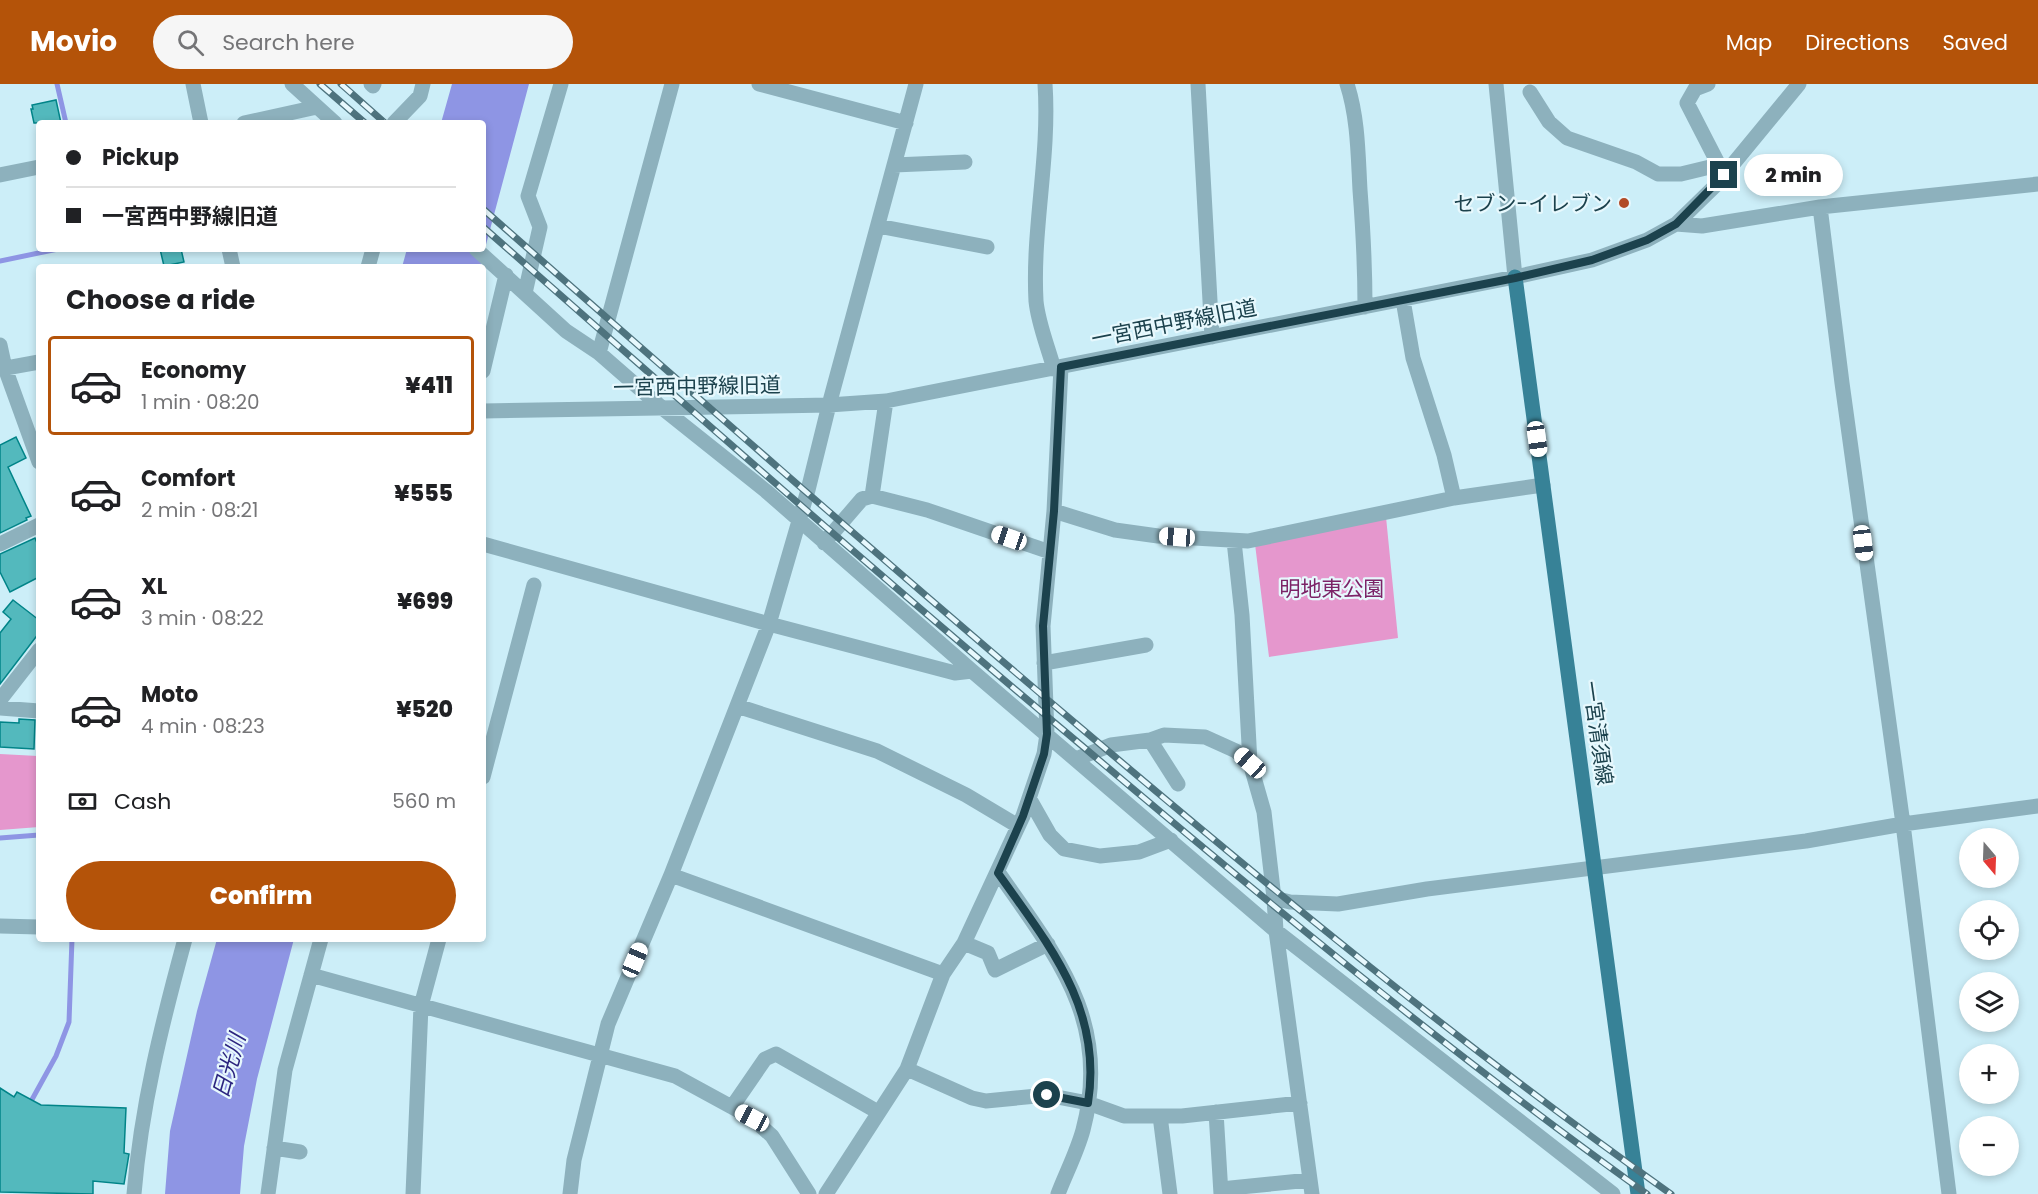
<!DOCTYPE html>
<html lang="en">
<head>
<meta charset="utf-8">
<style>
  :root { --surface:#fff; --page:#f6f6f6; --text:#202124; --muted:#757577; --line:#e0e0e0; --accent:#b45309 }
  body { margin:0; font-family:Poppins,"Noto Sans JP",sans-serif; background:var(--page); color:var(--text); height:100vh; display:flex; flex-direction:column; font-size:22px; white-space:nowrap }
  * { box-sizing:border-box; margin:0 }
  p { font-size:20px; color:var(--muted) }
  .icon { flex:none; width:33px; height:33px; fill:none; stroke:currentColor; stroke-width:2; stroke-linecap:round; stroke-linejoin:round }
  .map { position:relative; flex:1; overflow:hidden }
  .side { position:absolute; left:36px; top:180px; width:450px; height:678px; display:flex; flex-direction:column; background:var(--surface); border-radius:6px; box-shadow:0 3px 9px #0003 }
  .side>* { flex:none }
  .guide { position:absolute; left:36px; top:36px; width:450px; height:132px; border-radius:6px; box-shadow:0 3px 9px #0003; display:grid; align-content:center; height:132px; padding:0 30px; background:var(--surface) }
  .needle { width:39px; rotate:161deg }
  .buttons { position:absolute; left:1959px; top:744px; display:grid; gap:12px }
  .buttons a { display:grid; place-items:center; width:60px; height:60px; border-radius:50%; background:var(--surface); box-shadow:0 3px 9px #0003; font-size:30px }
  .end { position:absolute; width:27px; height:27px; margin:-14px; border:8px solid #1c424d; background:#fff; box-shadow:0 0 0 3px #fff }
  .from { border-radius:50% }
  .bubble { position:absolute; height:42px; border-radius:21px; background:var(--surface); box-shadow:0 3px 9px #0003; font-size:20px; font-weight:800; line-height:42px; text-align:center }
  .car { position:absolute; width:18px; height:36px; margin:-18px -9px; border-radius:8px; box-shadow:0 0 4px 2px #0007; background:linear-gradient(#fff 24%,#345 0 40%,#fff 0 76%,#345 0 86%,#fff 0) }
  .guide b { display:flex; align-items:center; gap:21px; height:57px; font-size:22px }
  .guide b+b { border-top:2px solid var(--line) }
  .guide i { width:15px; height:15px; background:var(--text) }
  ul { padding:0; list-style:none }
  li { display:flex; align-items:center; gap:18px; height:99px; margin:0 12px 9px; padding:0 18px; border:3px solid transparent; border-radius:6px }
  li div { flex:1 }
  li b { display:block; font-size:22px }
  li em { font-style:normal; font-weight:800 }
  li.on { border-color:var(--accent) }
  li>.icon { width:54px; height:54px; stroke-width:1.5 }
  h2 { padding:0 30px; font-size:27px; line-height:72px }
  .pay { display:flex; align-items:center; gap:15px; height:66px; padding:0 30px; font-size:22px }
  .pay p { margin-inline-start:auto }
  .action { display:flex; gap:12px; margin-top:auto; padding:12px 30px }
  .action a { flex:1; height:69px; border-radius:36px; background:var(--accent); color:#fff; font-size:24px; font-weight:800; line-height:69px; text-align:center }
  header { display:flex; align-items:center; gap:36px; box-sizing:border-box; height:84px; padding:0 30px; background:var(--accent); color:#fff }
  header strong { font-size:28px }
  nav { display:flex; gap:33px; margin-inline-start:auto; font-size:21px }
  .search { width:420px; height:54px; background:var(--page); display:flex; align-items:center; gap:15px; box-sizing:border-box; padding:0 21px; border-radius:33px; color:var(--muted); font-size:22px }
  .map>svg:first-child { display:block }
  .green { fill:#e597cd }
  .water { fill:#8e95e4 }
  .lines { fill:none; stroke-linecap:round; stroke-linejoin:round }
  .stream { stroke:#8e95e4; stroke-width:5 }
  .building { fill:#53b9bd; stroke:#018488; stroke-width:1.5 }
  .minor { stroke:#8db1bd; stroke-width:15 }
  .major { stroke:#378297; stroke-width:15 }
  .rail-casing { stroke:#4e737e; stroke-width:7 }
  .rail { stroke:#e7f8fd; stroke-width:4.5; stroke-dasharray:14; stroke-linecap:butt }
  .route { stroke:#1c424d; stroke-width:8 }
  .poi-dot { fill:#b24b27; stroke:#e7f8fd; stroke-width:2 }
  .labels { text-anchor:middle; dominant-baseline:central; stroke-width:4.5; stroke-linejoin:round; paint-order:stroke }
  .poi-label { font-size:21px; fill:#1c424d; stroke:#e7f8fd; text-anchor:end }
  .street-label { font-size:21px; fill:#1c424d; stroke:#e7f8fd }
  .park-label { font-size:21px; fill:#7c2367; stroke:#e7f8fd }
  .water-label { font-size:22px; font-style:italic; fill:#2c257f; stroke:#e7f8fd }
</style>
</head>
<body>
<header>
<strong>Movio</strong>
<div class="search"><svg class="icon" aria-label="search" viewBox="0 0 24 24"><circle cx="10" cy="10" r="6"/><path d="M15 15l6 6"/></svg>Search here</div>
<nav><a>Map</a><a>Directions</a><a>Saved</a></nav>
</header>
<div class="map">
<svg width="2038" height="1110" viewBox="0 0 2038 1110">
  <rect width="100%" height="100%" fill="#cceef8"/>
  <path class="green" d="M1386,433L1398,554L1269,573L1255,460Z
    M39,646V743L0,746V670L38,672Z"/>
  <path class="water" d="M452,0H529L480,183H402L407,165H483V39H441Z
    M217,855H294L257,995L244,1062L240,1110H165L170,1047L197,927Z"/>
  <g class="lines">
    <path class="stream" d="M57,0L66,39
      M0,177L58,165
      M0,754L39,751
      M29,1021L56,972L69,938L72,855"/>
  </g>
  <path class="building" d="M56,16L61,39H34L31,25H33L32,21Z
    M160,165H181L184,178L164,182Z
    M16,353L26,374L8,383L31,432L26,434L27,436L0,449V361Z
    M35,454L39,464V493L10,508L0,488V470Z
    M13,516L39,536V549L0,600V549L11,535L3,528Z
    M19,635L35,636L34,665L0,663V638L19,639Z
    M0,1004L14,1013L17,1008L41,1021L126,1024L124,1069L129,1070L124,1100L93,1097V1110L0,1108Z"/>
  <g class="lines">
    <path class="minor" d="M193,0L201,39
      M292,0L335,39
      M371,0L373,2L374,0
      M759,0L906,39
      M1045,0C1050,73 1032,145 1036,217C1038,239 1048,263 1054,285
      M1198,0L1212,253
      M1347,0C1358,34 1358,70 1360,106C1363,145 1365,184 1365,223
      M1496,0L1515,193
      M1530,8L1549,38L1567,54L1636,78L1658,90H1681L1710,83L1724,91L1687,19L1695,5L1708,0
      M244,39L317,23
      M394,39L420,12L423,0
      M894,81L965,78
      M0,91L39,83
      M1820,123L1842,299L1903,740L1949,1110
      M1676,140L1702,142L1820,123L2038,100
      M878,142L987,163
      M229,165L233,183
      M476,165L566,247L599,269L662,324L766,407L972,587L1276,847L1613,1110
      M368,183L373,165
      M525,209L540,143L528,112L561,0
      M1403,216L1413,274L1444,371L1454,414
      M0,261L5,284L39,378
      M599,269L672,0
      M0,285L39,278
      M483,287L506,191
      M483,327L829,321L886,317L1515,193L1592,176L1647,156L1676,140L1715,102L1799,0
      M872,412L927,426L1050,468
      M1054,427L1115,446L1158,452L1248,457L1454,414L1543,401
      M1234,457L1242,531L1250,679
      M824,459L862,415L872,412L886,317
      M0,460L39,441
      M483,460L769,540L955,589L972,587
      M1044,579L1146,561
      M0,616L39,566
      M737,622L877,667L966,711L1018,742
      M0,624L39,627
      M1150,656L1178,700
      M1076,675L1111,661L1150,656L1164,651L1205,653L1236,667L1250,679L1264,728L1274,814L1276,847L1312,1110
      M483,693L534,501
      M1029,714L1050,751L1064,765L1100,772L1139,768L1171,756
      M998,788C1056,872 1112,937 1083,1046C1077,1068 1066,1089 1058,1110
      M671,791L943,890
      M1274,814L1290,818L1338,820L1427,805L1806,757L1903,740L2038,722
      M0,842L39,843
      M964,859L988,869L995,886L1048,860
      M311,891L675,992L752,1034L772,1052L809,1110
      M907,985L972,1014L986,1017L1047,1011L1088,1019L1124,1032H1182L1300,1019
      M732,1023L765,975L776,970L878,1028
      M1216,1028L1221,1110
      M1160,1032L1170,1110
      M274,1064L300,1068
      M1221,1105L1310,1096
      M134,1110C141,1023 162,939 185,855
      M268,1110L285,986L321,855
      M413,1110L421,922L439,855
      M570,1110L574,1076L608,940L671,791L769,540L808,406L829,321L916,0
      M826,1110L907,985L943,890L964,859L1023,732L1044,670L1047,650L1043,542L1054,427L1061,283"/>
    <path class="major" d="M1515,193L1638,1110"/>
    <g class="rail-casing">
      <path id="rail" d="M320,0L365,39
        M341,0L385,39
        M483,125C681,299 879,473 1081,644C1272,806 1466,965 1671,1110
        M483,143C683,319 883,495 1087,666C1269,820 1453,971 1647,1110"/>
    </g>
    <use href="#rail" class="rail"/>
  </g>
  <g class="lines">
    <path class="route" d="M1047,1011L1088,1019C1103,924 1048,860 998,789L1023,732L1044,670L1047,650L1043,542L1054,427L1061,283L1515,194L1592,176L1647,156L1676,140L1724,91"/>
  </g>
  <circle class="poi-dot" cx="1624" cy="119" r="6"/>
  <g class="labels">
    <g class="poi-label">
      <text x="1612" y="119">セブン-イレブン</text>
    </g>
    <g class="street-label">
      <text transform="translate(1174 239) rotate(-11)">一宮西中野線旧道</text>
      <text transform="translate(697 302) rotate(-1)">一宮西中野線旧道</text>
      <text transform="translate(1598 649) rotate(82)">一宮清須線</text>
    </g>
    <g class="park-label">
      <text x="1332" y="504">明地東公園</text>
    </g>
    <g class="water-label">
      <text transform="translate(229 982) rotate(-74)">日光川</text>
    </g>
  </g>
</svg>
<div class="buttons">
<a><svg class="needle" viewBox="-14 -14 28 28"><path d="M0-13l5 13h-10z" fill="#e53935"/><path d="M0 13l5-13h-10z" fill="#757577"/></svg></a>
<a><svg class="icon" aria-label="locate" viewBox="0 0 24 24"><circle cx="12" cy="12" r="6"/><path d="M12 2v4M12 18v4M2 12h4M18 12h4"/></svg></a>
<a><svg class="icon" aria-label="layers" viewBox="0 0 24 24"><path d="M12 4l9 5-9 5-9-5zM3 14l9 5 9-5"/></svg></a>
<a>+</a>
<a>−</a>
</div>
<i class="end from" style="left:1047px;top:1011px"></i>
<i class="end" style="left:1724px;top:91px"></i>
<div class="bubble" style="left:1744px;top:70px;width:99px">2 min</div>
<i class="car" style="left:1537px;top:355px;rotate:172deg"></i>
<i class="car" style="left:1177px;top:453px;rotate:274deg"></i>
<i class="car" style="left:1009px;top:454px;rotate:289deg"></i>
<i class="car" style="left:1863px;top:459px;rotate:173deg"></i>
<i class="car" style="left:1250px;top:679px;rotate:312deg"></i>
<i class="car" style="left:635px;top:876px;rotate:23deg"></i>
<i class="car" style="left:752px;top:1034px;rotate:298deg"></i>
<div class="guide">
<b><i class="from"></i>Pickup</b>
<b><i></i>一宮西中野線旧道</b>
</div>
<section class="side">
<h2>Choose a ride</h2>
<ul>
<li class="on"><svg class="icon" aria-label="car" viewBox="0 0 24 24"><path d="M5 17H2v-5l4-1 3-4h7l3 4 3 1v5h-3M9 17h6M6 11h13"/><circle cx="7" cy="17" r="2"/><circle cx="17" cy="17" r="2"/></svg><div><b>Economy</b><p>1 min · 08:20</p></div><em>¥411</em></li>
<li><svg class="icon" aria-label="car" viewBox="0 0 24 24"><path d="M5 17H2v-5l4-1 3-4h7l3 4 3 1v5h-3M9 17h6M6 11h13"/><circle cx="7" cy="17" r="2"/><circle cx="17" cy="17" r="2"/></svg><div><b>Comfort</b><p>2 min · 08:21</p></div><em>¥555</em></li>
<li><svg class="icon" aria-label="car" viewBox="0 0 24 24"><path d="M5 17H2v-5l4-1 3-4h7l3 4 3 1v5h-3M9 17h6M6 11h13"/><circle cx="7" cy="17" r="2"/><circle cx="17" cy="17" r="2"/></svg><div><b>XL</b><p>3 min · 08:22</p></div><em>¥699</em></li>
<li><svg class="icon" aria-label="car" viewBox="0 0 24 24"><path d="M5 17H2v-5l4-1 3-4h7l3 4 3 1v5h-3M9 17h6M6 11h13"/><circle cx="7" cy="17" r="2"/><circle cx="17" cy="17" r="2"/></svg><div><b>Moto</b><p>4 min · 08:23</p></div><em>¥520</em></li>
</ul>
<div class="pay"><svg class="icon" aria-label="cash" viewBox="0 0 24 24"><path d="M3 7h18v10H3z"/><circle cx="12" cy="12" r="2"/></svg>Cash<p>560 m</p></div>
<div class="action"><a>Confirm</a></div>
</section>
</div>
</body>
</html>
